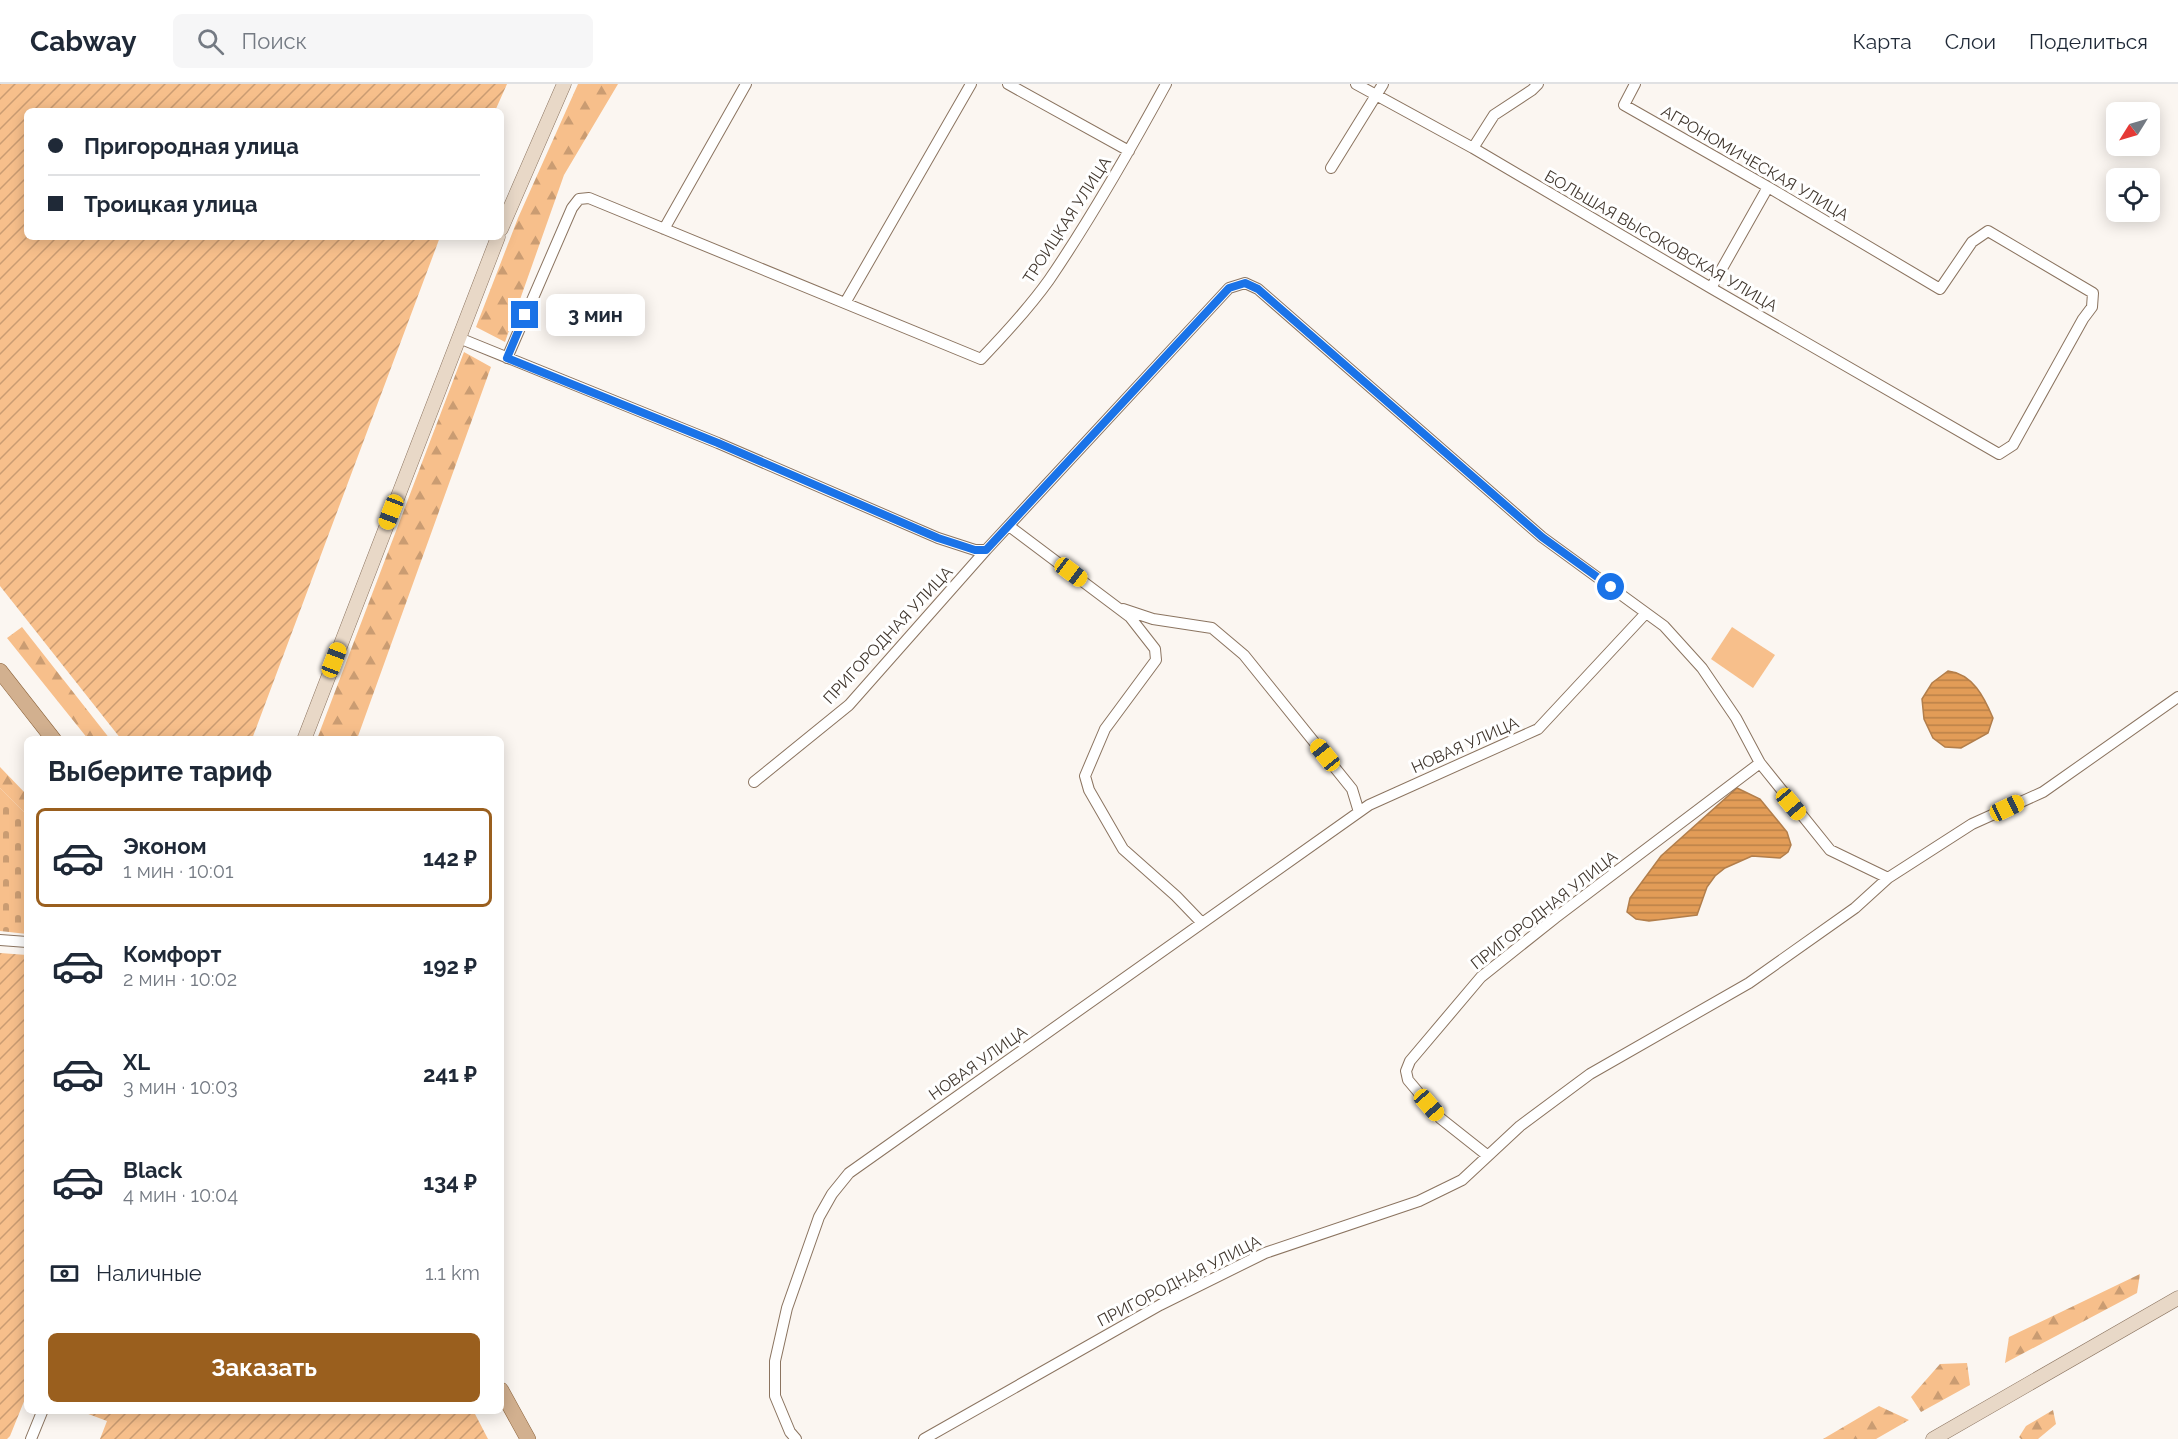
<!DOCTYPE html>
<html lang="ru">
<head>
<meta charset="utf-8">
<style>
  :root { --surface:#fff; --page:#f6f6f7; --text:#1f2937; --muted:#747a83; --line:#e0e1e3; --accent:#9a5f1e }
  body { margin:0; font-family:Raleway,sans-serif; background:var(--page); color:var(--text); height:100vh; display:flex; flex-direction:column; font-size:22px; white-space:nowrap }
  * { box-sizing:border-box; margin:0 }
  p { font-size:20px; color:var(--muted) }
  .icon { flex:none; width:33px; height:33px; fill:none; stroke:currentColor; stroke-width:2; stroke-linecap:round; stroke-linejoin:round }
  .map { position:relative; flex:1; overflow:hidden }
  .drawer { position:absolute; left:24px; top:652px; width:480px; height:678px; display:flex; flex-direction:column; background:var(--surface); border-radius:9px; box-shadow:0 3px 15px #0003 }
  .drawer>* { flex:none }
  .banner { position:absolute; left:24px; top:24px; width:480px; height:132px; border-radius:9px; box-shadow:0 3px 15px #0003; display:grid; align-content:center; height:132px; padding:0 24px; background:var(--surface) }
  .needle { width:39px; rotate:233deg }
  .tools { position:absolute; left:2106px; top:18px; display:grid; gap:12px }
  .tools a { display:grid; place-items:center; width:54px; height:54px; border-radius:9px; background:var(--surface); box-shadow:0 3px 15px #0003; font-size:30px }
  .end { position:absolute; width:27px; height:27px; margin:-14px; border:8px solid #1a73e8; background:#fff; box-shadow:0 0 0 3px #fff }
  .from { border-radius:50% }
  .bubble { position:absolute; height:42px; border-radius:9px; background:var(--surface); box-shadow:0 3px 15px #0003; font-size:20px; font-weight:700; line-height:42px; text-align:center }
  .car { position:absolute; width:18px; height:36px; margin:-18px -9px; border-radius:8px; box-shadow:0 0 4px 2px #0007; background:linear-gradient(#f5c518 24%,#345 0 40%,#f5c518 0 76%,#345 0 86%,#f5c518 0) }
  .banner b { display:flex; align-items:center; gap:21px; height:57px; font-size:22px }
  .banner b+b { border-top:2px solid var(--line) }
  .banner i { width:15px; height:15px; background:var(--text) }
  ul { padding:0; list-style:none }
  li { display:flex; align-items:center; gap:18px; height:99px; margin:0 12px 9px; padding:0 12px; border:3px solid transparent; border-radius:9px }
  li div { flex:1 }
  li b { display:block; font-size:22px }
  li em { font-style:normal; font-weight:700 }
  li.current { border-color:var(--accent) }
  li>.icon { width:54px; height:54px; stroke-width:1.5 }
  h2 { padding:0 24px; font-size:27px; line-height:72px }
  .pay { display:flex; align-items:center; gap:15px; height:66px; padding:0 24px; font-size:22px }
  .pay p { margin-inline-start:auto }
  .cta { display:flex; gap:12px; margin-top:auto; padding:12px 24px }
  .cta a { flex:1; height:69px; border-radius:9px; background:var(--accent); color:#fff; font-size:24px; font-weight:700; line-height:69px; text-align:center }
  header { display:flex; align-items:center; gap:36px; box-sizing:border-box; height:84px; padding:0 30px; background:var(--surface); border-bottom:2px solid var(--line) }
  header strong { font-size:28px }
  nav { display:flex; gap:33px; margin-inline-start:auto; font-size:21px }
  .search { width:420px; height:54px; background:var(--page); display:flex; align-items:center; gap:15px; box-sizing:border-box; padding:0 21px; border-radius:9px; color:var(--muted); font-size:22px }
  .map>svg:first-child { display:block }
  .forest { fill:url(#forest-firs) }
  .cemetery { fill:url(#cemetery-stones) }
  .park { fill:#f7bf8b }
  .garden { fill:url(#garden-furrows) }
  .water { fill:url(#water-rules); stroke:#b27e4b; stroke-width:1.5 }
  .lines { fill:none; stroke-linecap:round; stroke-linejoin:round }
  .street-casing { stroke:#8b7460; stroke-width:12 }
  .secondary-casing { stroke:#8b7460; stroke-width:15 }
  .primary-casing { stroke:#8c643c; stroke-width:16 }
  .street { stroke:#fff; stroke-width:10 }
  .secondary { stroke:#e8d8c7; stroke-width:14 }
  .primary { stroke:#d2b08f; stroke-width:15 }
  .route { stroke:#1a73e8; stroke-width:8 }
  .labels { text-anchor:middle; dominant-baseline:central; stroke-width:6; stroke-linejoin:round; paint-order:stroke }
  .street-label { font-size:16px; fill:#41372e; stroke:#fff }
</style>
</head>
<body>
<header>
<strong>Cabway</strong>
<div class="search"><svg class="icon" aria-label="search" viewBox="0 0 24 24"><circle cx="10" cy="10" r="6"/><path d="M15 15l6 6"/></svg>Поиск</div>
<nav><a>Карта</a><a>Слои</a><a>Поделиться</a></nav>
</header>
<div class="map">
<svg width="2178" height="1355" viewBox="0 0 2178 1355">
  <defs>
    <pattern id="forest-firs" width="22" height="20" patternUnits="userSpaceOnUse" patternTransform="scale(1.5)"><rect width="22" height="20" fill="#f7bf8b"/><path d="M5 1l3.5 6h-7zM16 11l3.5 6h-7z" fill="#ca9c72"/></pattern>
    <pattern id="cemetery-stones" width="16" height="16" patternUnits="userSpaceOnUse" patternTransform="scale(1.5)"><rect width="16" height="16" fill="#f7bf8b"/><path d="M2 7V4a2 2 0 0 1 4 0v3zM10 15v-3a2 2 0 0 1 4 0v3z" fill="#ca9c72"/></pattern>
    <pattern id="garden-furrows" width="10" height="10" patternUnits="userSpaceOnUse" patternTransform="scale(1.5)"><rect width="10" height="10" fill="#f7bf8b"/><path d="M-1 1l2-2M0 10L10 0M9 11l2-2" fill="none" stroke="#ca9c72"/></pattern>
    <pattern id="water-rules" width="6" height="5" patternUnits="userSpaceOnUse" patternTransform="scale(1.5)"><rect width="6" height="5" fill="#e29c57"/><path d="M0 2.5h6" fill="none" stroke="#b98048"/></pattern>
  </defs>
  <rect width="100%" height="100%" fill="#fbf6f1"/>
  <path class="forest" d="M578,0H618L564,91L505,258L476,243L518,134Z
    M464,268L491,283L357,655H317Z
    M22,543L110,655H88L7,554Z
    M0,683L27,711V731L0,704Z
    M2140,1190L2137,1209L2005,1279L2009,1253Z
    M1967,1279L1970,1301L1921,1328L1911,1313L1940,1280Z
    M1879,1322L1909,1336L1876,1355H1823Z
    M2053,1326L2056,1340L2038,1355H2021L2019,1353L2026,1342Z"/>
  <path class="cemetery" d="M0,704L27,731V850L0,847Z"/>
  <path class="park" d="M1732,543L1775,571L1753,604L1711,575Z"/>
  <path class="garden" d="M0,0H507L495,27H27V153H440L252,655H121L0,502Z
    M0,869L27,871V1310L10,1352L7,1355H0Z
    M83,1328H474L488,1355H100L107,1337Z"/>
  <path class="water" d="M1948,587C1973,590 1984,613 1993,634L1988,649L1961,664L1945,663L1933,654L1924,635L1922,615L1932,599Z
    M1737,704L1760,715L1787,748L1791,761L1788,768L1780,774L1752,772L1725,784L1715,792L1707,803L1697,831L1649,837L1636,835L1627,828L1630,814L1661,772Z"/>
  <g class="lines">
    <g class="street-casing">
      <path id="street" d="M1008,0L1129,67
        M1356,0L1473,64L1711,204L1999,370L2013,361L2083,235L2092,223L2093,209L1988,147L1972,158L1940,205L1768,103L1624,21L1635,0
        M1473,64L1494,31L1532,6L1538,0
        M1331,84L1383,0
        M664,145L746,0
        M1711,204L1768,103
        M845,219L971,0
        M459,254L718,359L938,454L975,466H986
        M507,274L572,124L579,115L589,114L981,275C1005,250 1029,224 1049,196C1092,133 1130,66 1166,0
        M1009,442L1130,533L1155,565L1156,576L1105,645L1085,692L1089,706L1123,765L1176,812L1202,839
        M1123,525L1153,535L1212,544L1244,571L1352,705L1359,728
        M754,698L849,621L986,466L1229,204L1245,199L1258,205L1542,453L1664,542L1702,584L1736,634L1760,679L1830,766L1888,794
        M0,856L27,858
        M1488,1072L1440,1034L1408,996L1406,987L1410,977L1481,893L1555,834L1760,679
        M31,1355L42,1328
        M796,1355L790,1348L775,1312V1277L787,1224L819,1133L832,1110L849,1089L1369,721L1538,645L1646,529
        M924,1355L1160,1221L1265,1169L1419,1117L1462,1096L1520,1042L1590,990L1749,899L1855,824L1888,794L1972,740L2043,708L2178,613"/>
    </g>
    <g class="secondary-casing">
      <path id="secondary" d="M501,145L564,0
        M304,656L498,153
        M1933,1355L2178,1214"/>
    </g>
    <g class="primary-casing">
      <path id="primary" d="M0,587L54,656
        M501,1306L528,1355"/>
    </g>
    <use href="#street" class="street"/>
    <use href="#secondary" class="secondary"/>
    <use href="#primary" class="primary"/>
  </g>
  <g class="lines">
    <path class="route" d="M525,231L507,274L718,359L938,454L975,466H986L1229,204L1245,199L1258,205L1542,453L1611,503"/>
  </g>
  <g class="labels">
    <g class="street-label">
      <text transform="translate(1755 79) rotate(30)">АГРОНОМИЧЕСКАЯ УЛИЦА</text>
      <text transform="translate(1067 136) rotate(-57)">ТРОИЦКАЯ УЛИЦА</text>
      <text transform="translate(1661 157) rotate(30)">БОЛЬШАЯ ВЫСОКОВСКАЯ УЛИЦА</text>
      <text transform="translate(888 551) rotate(-47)">ПРИГОРОДНАЯ УЛИЦА</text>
      <text transform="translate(1465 661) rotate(-24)">НОВАЯ УЛИЦА</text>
      <text transform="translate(1544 826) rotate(-38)">ПРИГОРОДНАЯ УЛИЦА</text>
      <text transform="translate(978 979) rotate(-35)">НОВАЯ УЛИЦА</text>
      <text transform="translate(1179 1197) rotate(-27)">ПРИГОРОДНАЯ УЛИЦА</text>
    </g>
  </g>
</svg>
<div class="tools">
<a><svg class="needle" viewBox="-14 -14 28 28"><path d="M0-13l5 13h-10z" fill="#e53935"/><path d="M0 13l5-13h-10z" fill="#747a83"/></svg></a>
<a><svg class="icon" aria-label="locate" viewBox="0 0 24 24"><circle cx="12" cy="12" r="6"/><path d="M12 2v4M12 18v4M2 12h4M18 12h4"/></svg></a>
</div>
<i class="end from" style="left:1611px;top:503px"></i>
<i class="end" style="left:525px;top:231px"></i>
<div class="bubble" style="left:546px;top:210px;width:99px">3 мин</div>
<i class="car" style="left:391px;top:428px;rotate:201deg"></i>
<i class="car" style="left:1071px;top:488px;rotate:127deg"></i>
<i class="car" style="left:334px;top:576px;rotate:21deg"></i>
<i class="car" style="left:1325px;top:671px;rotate:321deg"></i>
<i class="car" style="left:1791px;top:720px;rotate:140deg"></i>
<i class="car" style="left:2007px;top:724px;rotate:65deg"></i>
<i class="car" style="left:1429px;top:1021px;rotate:139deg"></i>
<div class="banner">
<b><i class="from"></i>Пригородная улица</b>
<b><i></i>Троицкая улица</b>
</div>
<section class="drawer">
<h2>Выберите тариф</h2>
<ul>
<li class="current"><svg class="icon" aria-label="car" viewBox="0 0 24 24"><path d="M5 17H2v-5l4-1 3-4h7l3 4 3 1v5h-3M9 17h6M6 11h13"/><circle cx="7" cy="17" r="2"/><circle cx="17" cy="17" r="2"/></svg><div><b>Эконом</b><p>1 мин · 10:01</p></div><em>142 ₽</em></li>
<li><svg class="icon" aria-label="car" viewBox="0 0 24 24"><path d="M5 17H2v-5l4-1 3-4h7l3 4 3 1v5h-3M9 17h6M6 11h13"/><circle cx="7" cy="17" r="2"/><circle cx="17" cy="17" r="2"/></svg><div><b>Комфорт</b><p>2 мин · 10:02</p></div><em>192 ₽</em></li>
<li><svg class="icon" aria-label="car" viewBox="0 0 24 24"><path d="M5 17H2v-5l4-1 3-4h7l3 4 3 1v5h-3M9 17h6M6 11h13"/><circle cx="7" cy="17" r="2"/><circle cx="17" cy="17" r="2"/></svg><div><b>XL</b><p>3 мин · 10:03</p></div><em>241 ₽</em></li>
<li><svg class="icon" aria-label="car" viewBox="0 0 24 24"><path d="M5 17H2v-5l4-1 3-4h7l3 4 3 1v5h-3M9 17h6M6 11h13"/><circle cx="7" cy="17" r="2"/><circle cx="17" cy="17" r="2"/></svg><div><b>Black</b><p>4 мин · 10:04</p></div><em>134 ₽</em></li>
</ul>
<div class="pay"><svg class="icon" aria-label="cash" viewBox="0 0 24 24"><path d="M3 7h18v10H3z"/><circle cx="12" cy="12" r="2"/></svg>Наличные<p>1.1 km</p></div>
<div class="cta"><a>Заказать</a></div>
</section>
</div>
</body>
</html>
